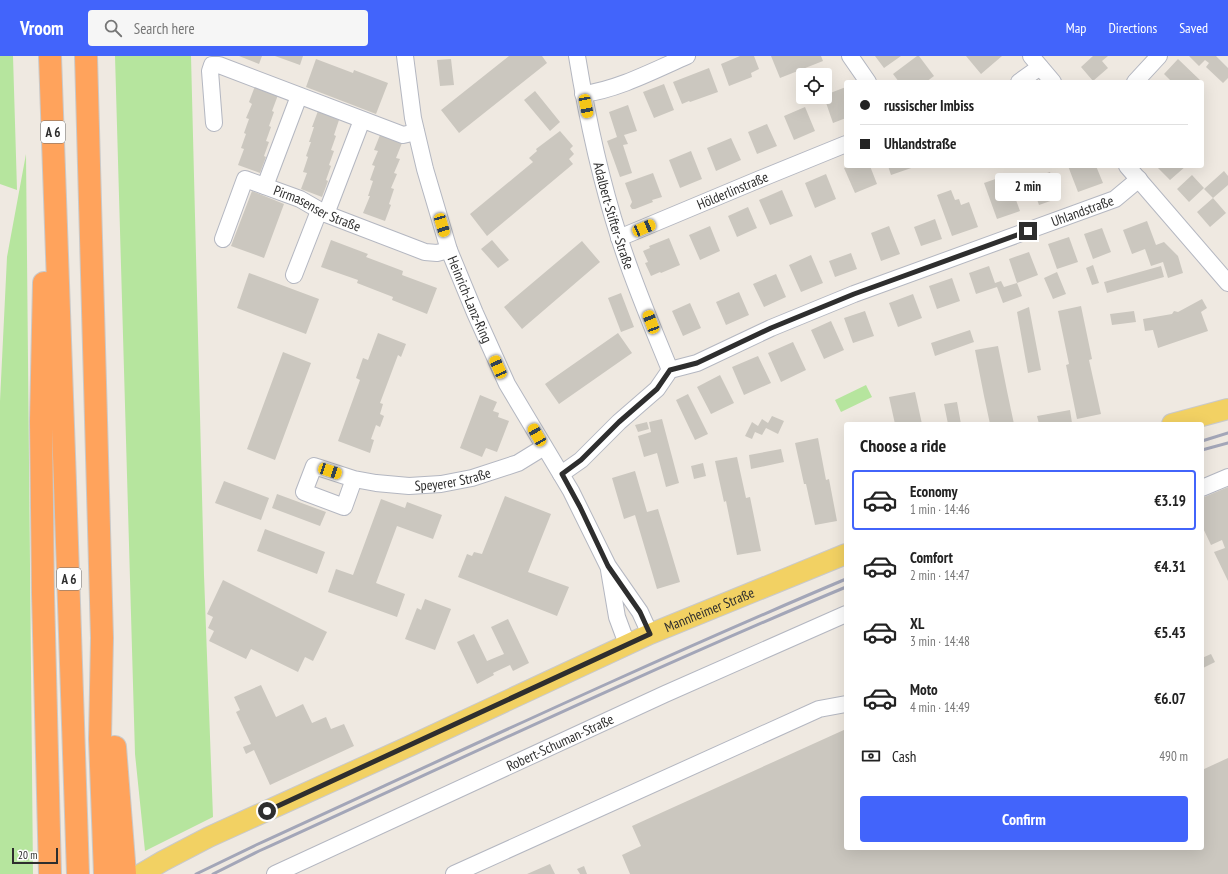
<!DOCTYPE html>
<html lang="en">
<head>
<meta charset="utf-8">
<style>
  :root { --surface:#fff; --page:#f6f6f6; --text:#222; --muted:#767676; --line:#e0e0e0; --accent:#4264fb }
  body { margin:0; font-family:"PT Sans Narrow",sans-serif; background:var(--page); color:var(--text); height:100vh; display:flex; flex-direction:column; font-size:15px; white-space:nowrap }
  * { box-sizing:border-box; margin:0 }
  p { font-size:13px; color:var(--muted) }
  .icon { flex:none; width:22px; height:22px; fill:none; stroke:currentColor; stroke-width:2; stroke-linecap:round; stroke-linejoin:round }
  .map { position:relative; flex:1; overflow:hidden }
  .panel { position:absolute; left:844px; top:366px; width:360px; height:428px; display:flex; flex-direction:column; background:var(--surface); border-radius:4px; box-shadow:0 4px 16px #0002 }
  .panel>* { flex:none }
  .guide { position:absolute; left:844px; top:24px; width:360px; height:88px; border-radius:4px; box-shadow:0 4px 16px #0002; display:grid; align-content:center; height:88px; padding:0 16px; background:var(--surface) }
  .controls { position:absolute; left:796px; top:12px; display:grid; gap:8px }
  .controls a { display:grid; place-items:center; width:36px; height:36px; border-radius:4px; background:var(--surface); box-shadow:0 4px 16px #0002; font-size:20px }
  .scale { position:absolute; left:12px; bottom:10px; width:46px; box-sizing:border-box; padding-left:4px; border:2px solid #2e2e2e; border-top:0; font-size:11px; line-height:14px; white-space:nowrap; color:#2e2e2e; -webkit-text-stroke:3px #fff; paint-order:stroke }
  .end { position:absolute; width:18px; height:18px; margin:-9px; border:5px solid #2e2e2e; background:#fff; box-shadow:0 0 0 2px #fff }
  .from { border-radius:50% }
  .bubble { position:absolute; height:28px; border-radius:4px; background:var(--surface); box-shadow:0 4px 16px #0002; font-size:13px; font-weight:700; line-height:28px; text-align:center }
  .car { position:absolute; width:12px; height:24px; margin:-12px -6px; border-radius:5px; box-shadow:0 0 3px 1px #0007; background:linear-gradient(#f5c518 24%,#345 0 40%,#f5c518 0 76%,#345 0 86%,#f5c518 0) }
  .guide b { display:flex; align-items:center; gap:14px; height:38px; font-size:15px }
  .guide b+b { border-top:1px solid var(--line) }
  .guide i { width:10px; height:10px; background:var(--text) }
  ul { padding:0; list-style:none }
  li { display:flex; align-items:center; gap:12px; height:60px; margin:0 8px 6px; padding:0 8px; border:2px solid transparent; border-radius:4px }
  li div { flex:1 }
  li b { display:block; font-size:15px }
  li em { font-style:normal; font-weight:700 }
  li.active { border-color:var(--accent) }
  li>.icon { width:36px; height:36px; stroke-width:1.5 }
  h2 { padding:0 16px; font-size:18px; line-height:48px }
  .pay { display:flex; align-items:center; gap:10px; height:44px; padding:0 16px; font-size:15px }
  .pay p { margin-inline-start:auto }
  .action { display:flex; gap:8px; margin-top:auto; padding:8px 16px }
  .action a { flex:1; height:46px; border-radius:4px; background:var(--accent); color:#fff; font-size:16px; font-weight:700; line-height:46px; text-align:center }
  header { display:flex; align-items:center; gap:24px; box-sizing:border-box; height:56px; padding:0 20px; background:var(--accent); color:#fff }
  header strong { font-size:19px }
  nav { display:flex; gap:22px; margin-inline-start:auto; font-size:14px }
  .search { width:280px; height:36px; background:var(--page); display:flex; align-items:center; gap:10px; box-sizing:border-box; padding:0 14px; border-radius:4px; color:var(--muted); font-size:15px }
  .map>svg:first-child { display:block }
  .green { fill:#b6e59e }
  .building { fill:#cbc7bf }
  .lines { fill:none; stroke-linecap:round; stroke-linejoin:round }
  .minor-casing { stroke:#b4b7c1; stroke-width:18 }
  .major-casing { stroke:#c9c9c9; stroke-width:22 }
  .highway-casing { stroke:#c9c9c9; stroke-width:24 }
  .minor { stroke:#fff; stroke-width:16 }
  .major { stroke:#f2d163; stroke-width:20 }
  .highway { stroke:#ffa35c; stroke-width:22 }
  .rail { stroke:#a3a6b8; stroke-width:3 }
  .route { stroke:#2e2e2e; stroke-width:5 }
  .labels { text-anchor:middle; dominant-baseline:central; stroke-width:4; stroke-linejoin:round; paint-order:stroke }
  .shield { fill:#fff; stroke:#6d6d6d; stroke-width:1 }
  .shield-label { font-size:13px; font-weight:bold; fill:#2e2e2e }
  .street-label { font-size:14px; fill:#2e2e2e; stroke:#fff }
</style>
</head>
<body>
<header>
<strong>Vroom</strong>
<div class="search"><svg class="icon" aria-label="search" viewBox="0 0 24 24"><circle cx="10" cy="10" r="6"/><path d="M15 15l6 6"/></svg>Search here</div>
<nav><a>Map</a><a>Directions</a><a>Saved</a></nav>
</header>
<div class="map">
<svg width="1228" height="818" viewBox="0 0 1228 818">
  <rect width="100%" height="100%" fill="#efe9e1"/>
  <path class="green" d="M0,0H13L17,134L0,128Z
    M115,0H191L204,519L213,761L145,795L135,698Z
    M26,98L33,818H0V345L7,201Z
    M866,329L872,341L841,356L835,344Z"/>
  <path class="building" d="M239,0H262L259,8Z
    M275,0H303L300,9Z
    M509,0H542L547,7L459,77L441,54Z
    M740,0H754L759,13L751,17L752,21L729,30L721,8Z
    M771,0H821L823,5L780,22Z
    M875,0H901L884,12Z
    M917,0H919L934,20L926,26H899L893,18Z
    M966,0H1002L981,18Z
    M1093,0H1108L1102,5L1108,12L1093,25L1081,11Z
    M1189,0H1216L1228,12V22L1223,27L1206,11L1209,7L1205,4L1199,10Z
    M316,3L353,17L354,14L388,27L376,58L306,31Z
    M451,3L454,29L440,30L437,4Z
    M1178,3L1202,26H1172L1164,18Z
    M709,12L718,36L690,46L689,45L682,48L673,26Z
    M664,28L674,54L654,62L643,36Z
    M255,30L278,39L272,55L274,56L269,70L271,71L266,85L269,86L264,100L266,101L260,117L238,109L244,93L241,92L246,78L244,77L249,63L246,62L252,48L249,46Z
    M846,31V62L833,67L824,41H825V39Z
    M535,35L560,66L550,75L524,44Z
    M628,49L637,75L624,79L628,88L623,89L632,117L620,121L607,85L617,81L609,56Z
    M805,51L815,75L794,84L784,60Z
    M318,55L339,64L334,79L336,80L331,94L334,95L329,109L331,110L326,124L328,125L322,141L301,133L307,117L303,116L308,101L306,100L311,86H309L314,71H312Z
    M767,68L777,90L757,98L748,76Z
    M560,75L573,90L570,93L574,98L569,103L573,108L487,180L470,158L533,106L529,102L537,95L536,93Z
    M380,79L402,87L396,102L400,103L394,117L397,118L391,132L394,133L389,148L391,149L385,165L363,157L370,140H368L373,125L370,124L375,110L372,109L378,95L374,94Z
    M731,82L741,104L716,115L707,92Z
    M691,95L702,123L680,132L669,104Z
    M850,110H870L877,128L855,137L844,112Z
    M888,110H917L891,119Z
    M1068,110H1096L1103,127L1078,136Z
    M1156,110H1186L1170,124Z
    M1224,115L1228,120V129L1213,142L1204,133Z
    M1050,116L1059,142L1039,149L1030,123Z
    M653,117L662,141L652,144L653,146L635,153H632L630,150L632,146L625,127Z
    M826,118L836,143L815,152L805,127Z
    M1007,119L1020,155L997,163L984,127Z
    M1192,119L1204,132L1189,146L1177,133Z
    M782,134L793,160L770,169L759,144Z
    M951,134L955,144L959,143L961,149L969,146L978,171L952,180L937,139Z
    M252,135L284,148L264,202L231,190Z
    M1213,142L1226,157L1210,171L1197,156Z
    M748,151L757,172L737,181L728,160Z
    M935,163L942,183L921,190L914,171Z
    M1147,165L1156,189L1164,186L1178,200L1183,217L1168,222L1163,206L1151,210L1145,193L1132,198L1123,174Z
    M710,170L720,195L700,204L689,179Z
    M889,170L900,198L881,205L871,177Z
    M1102,172L1111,196L1093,203L1084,178Z
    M1069,181L1078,206L1057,213L1048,188Z
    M669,182L680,209L661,217L660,216L651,220L645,207L648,206L643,195L650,192L649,190Z
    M331,184L368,198L366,201L403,215L402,219L437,232L427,258L392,244L393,241L357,227L358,224L321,211Z
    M492,184L509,204L498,212L481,193Z
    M582,185L600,206L522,273L504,251Z
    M1029,196L1038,219L1017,227L1009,203Z
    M851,197L857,213L835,221L829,205Z
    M811,199L823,227L801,236L789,209Z
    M1093,209L1099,227L1092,229L1086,212Z
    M989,210L995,227L1001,225L1004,231L1017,227L1022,240L1003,247L997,231L976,238L969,217Z
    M1161,210L1164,221L1107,237L1104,226Z
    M1057,216L1066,238L1053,243L1044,222Z
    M249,217L319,243L306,278L237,252Z
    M776,218L786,241L764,251L753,228Z
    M952,222L960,245L937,253L929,230Z
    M739,236L749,259L726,269L716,246Z
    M621,237L634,271L621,276L608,242Z
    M913,238L922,262L898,271L889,247Z
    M1202,243L1207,252L1201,256L1208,275L1158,292L1153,274L1145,275L1143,263L1172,258L1174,255L1178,256Z
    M690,247L701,272L683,280L672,255Z
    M1081,250L1092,303L1089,304L1101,358L1077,363L1066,309L1069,308L1058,255Z
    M1029,251L1041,314L1028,317L1017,256Z
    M865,255L874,280L853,287L844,262Z
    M1134,255L1136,266L1112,269L1110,258Z
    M831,265L844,294L824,303L811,274Z
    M970,274L974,286L935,300L931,287Z
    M378,277L406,288L401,301L398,299L380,347L383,348L380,358L384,360L380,371L376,369L371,383L374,384L370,397L338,385L360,324L356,322L363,302L368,304Z
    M618,277L632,297L559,348L545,328Z
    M793,286L806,314L781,326L768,297Z
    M998,290L1007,335L1014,368H990L984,340L975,294Z
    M283,296L311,307L275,404L247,393Z
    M758,300L771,327L744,339L732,311Z
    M720,319L734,347L711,358L697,331Z
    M915,336L922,368H895L889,341Z
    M688,338L708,378L695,384L676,344Z
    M480,339L497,346L493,355L499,357L498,361L509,365L497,396L486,392L482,401L460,392Z
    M957,346L961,368H948L944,348Z
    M1070,354L1072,367L1066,368H1039L1037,360Z
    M772,360L784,365L778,378L766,372L762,379L755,376L752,383L745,380L752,366L758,370L762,363L768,367Z
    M662,363L679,427L666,431L657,397L644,401L638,380L651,376L649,366Z
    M647,366L649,373L638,376L635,369Z
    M818,382L826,424L829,423L837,465L815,469L806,428H804L795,387Z
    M781,393L784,406L751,413L749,399Z
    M737,401L746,442L750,441L761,495L737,499L726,445L724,446L715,405Z
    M703,407L706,420L694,423L691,410Z
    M635,415L647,456L658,453L680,526L657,533L635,459L624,463L612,422Z
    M224,425L269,442L261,464L215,447Z
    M1228,431V525L1214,496L1225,492L1222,484L1211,489L1202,470V442Z
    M277,438L326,456L320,470L272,452Z
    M505,440L551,458L528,516L569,531L557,560L458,521L467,498L472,500L474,496L482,498Z
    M381,443L405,452L407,446L442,459L433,483L397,470L376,527L405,538L397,561L328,536L336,513L353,519Z
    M265,473L325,496L317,518L257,495Z
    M223,524L327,576L313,605L305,601L298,616L251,593L246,603L209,585L214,575L208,572L213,561L207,558Z
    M425,543L451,553L435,594L405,583L417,552L421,554Z
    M508,563L529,607L513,615L510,609L493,617L494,619L477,628L457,586L474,578L487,605L504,598L491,571Z
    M1211,598L1215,606L1203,612L1202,602Z
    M261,629L276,661L303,648L312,667L326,661L331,673L344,668L354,690L270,729L254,694L246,698L243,691L251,688L236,656L240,654L234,641Z
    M846,673V792H1202V714L1228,702V818H630L622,799L641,790L632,770Z
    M550,808L555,818H527Z
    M584,810L587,818H580L577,813Z"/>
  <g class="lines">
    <g class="minor-casing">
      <g id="minor">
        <path id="s1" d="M405,0L413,62L425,113L449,194L475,257L507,328L571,435L608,510L640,556L650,578"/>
        <path id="s2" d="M577,0C587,61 600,122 619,181C633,226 652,270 670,314"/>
        <path d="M850,0L868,26"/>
        <path d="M1031,0L1053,26"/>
        <path d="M1019,26L1040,11"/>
        <path d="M1135,26L1159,0"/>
        <path d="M583,38C617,34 655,14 687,0"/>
        <path d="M214,67L210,15L212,9H219L403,79L416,76"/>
        <path d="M1127,110L1228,227"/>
        <path d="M265,130L299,40"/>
        <path d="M326,158L362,64"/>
        <path id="s3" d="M619,182L760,123L846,88"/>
        <path id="s4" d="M223,183L245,123L300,143L326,158L425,196L437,197L449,194"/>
        <path d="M294,219L319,155"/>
        <path id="s5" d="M561,418L581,404L619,366L657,333L670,314L697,307L771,272L854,238L1115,143L1139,123"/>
        <path id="s6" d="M354,423L344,451L304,436L314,410L354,423L376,427L409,430L441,428L472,422L518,407L544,391"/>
        <path d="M1202,432L1228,421"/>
        <path d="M609,514L617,561L627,588"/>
        <path id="s7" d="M275,818L665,638L846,558"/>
        <path d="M454,818L819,653L846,648"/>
      </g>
    </g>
    <g class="major-casing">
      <g id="major">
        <path d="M1172,368L1228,353"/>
        <path id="s8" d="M141,818L163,805L209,781L412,689L650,578L846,498"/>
      </g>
    </g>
    <g class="highway-casing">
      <path id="highway" d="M50,0C59,273 70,545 78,818
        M86,0L102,582L100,683L105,818
        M44,227L41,365L43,538L50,818
        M115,691L125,818"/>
    </g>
    <use href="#minor" class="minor"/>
    <use href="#major" class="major"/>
    <use href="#highway" class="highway"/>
    <path class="rail" d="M1202,385L1228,377
      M1202,394L1228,387
      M196,818L256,789C452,699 647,607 846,523
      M213,818L259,795C454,706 648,614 846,531"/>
  </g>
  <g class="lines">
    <path class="route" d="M267,755L650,578L640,556L608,510L580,451L562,418L581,404L619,366L657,333L670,314L697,307L771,272L854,238L1028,175"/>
  </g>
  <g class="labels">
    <g class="shield">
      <rect x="41" y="65" width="24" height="22" rx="3"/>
      <rect x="57" y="512" width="24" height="22" rx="3"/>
    </g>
    <g class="shield-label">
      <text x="53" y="76">A 6</text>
      <text x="69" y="523">A 6</text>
    </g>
    <g class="street-label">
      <text stroke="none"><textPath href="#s3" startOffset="123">Hölderlinstraße</textPath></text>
      <text stroke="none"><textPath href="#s4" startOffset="142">Pirmasenser Straße</textPath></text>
      <text stroke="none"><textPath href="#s5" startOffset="594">Uhlandstraße</textPath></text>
      <text stroke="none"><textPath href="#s2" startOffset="164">Adalbert-Stifter-Straße</textPath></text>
      <text stroke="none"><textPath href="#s1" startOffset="253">Heinrich-Lanz-Ring</textPath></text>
      <text stroke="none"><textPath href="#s6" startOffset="242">Speyerer Straße</textPath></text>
      <text stroke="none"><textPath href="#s8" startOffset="627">Mannheimer Straße</textPath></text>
      <text stroke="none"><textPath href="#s7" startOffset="314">Robert-Schuman-Straße</textPath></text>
    </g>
  </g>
</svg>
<div class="controls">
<a><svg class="icon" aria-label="locate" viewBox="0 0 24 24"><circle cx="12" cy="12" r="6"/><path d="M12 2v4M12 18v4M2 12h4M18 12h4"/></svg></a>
</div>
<div class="scale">20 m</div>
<i class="end from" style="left:267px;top:755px"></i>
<i class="end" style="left:1028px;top:175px"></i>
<div class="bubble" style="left:995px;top:117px;width:66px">2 min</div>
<i class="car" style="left:586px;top:50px;rotate:169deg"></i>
<i class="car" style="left:442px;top:169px;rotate:163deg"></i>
<i class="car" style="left:644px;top:172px;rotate:67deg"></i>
<i class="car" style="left:651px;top:266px;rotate:339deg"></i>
<i class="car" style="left:498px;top:311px;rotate:336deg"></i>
<i class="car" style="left:537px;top:379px;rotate:330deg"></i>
<i class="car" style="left:330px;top:415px;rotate:108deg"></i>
<div class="guide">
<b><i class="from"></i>russischer Imbiss</b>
<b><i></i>Uhlandstraße</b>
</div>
<section class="panel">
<h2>Choose a ride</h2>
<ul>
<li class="active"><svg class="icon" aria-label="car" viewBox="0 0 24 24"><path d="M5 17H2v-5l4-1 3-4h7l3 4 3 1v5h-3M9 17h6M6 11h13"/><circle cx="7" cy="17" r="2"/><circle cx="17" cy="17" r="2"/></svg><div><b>Economy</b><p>1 min · 14:46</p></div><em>€3.19</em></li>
<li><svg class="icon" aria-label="car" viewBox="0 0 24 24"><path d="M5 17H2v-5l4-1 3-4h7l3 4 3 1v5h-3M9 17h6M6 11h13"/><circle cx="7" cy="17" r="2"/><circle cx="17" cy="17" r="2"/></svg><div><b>Comfort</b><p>2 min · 14:47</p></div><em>€4.31</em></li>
<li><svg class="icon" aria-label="car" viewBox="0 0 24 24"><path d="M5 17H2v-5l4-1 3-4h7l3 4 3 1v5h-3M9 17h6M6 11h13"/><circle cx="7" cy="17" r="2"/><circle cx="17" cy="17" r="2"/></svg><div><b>XL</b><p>3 min · 14:48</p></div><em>€5.43</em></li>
<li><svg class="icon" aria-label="car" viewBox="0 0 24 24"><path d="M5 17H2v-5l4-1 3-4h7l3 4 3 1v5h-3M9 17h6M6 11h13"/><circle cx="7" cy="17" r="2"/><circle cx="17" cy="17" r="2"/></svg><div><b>Moto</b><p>4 min · 14:49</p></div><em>€6.07</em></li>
</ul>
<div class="pay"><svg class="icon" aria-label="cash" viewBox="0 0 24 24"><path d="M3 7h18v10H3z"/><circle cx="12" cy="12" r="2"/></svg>Cash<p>490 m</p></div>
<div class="action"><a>Confirm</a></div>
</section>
</div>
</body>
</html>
